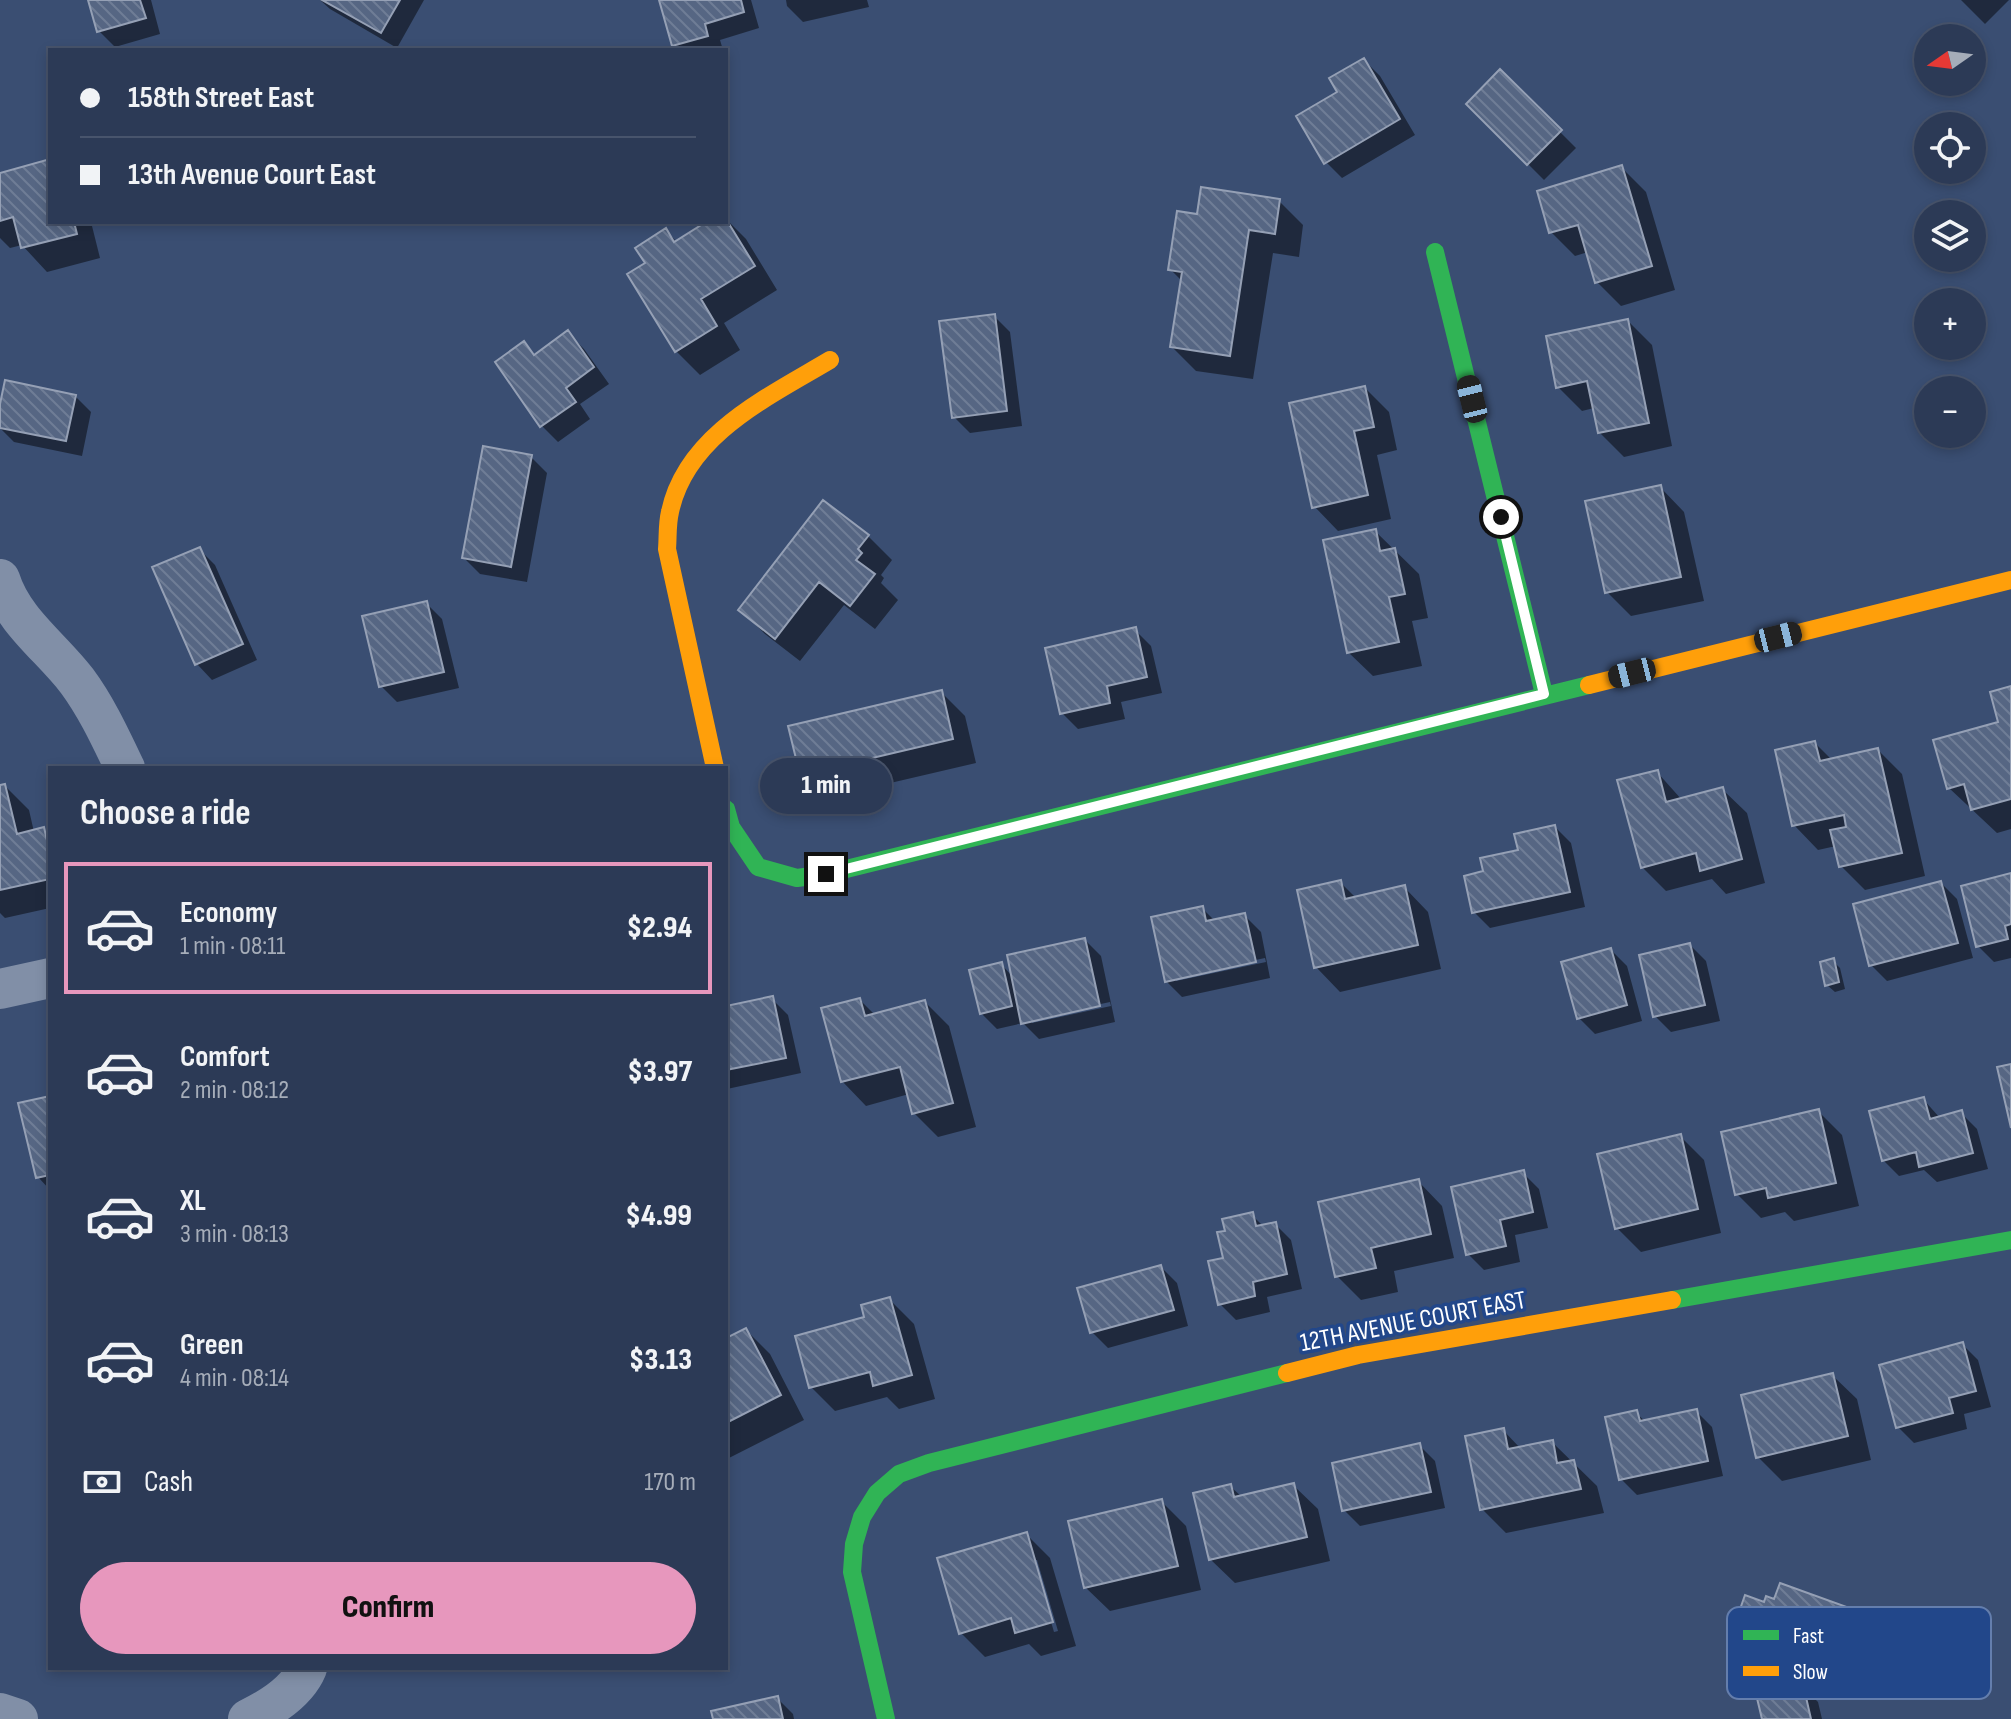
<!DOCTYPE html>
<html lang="en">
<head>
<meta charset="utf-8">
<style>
  :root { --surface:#2c3a56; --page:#384560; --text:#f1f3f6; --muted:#a6adb9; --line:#48546c; --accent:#e797bd }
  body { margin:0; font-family:"Sofia Sans Condensed",sans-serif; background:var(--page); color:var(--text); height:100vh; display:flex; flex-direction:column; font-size:30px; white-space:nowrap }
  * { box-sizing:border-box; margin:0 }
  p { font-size:26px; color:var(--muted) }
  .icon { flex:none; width:44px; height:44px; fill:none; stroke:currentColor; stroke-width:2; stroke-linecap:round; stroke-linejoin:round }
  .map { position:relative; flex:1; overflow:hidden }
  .sheet { position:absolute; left:48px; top:766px; width:680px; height:904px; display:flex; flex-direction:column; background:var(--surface); border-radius:0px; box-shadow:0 4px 12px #0003,0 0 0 2px var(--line) }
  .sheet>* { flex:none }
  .guide { position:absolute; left:48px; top:48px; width:680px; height:176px; border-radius:0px; box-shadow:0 4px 12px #0003,0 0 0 2px var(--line); display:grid; align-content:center; height:176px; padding:0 32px; background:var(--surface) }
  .needle { width:52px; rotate:256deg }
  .tools { position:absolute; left:1914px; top:24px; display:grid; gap:16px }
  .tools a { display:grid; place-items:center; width:72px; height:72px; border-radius:50%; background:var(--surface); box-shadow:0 4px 12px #0003,0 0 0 2px var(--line); font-size:40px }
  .end { position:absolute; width:36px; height:36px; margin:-18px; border:10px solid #fff; background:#111; box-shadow:0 0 0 4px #111 }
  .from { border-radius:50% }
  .bubble { position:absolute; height:56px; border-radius:28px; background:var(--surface); box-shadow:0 4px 12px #0003,0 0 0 2px var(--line); font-size:26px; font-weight:800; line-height:56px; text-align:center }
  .car { position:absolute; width:24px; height:48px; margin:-24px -12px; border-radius:10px; box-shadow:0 0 6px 2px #0007; background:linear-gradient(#222 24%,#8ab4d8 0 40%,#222 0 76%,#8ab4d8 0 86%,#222 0) }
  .guide b { display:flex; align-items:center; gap:28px; height:76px; font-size:30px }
  .guide b+b { border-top:2px solid var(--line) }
  .guide i { width:20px; height:20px; background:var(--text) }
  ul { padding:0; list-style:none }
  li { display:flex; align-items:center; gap:24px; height:132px; margin:0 16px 12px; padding:0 16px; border:4px solid transparent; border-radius:0px }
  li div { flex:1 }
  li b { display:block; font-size:30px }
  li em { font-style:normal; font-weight:800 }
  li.current { border-color:var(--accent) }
  li>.icon { width:72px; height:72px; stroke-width:1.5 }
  h2 { padding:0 32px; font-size:36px; line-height:96px }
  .pay { display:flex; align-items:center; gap:20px; height:88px; padding:0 32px; font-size:30px }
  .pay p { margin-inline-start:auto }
  .cta { display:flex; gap:16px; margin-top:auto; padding:16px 32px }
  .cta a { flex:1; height:92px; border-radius:48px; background:var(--accent); color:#111; font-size:32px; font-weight:800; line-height:92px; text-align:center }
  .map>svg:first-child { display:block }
  .shadow { fill:#0007; fill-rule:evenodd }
  .building { fill:url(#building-back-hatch); stroke:#95a0b5; stroke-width:2 }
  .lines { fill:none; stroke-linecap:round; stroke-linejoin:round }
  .street { stroke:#818fa7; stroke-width:40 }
  .fast { stroke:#30b455; stroke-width:18 }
  .slow { stroke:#ff9f0a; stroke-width:18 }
  .route { stroke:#fff; stroke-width:10 }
  .labels { text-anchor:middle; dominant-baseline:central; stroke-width:7; stroke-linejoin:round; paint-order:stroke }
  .street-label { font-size:26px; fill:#fff; stroke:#22478a }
  .key { fill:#22478a; stroke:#647ead; stroke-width:2 }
  .key-label { font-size:22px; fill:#fff }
</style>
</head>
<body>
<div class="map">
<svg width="2011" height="1719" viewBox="0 0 2011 1719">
  <defs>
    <pattern id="building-back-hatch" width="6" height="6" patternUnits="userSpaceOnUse" patternTransform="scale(2)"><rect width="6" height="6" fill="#566683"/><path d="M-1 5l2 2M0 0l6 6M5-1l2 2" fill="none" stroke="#6f7d96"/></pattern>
  </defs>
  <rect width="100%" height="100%" fill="#3a4e72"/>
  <path class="shadow" d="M90,0H151L160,34L115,47L99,31Z
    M320,0H424L397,48L330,9Z
    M661,0H751L759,28L720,40L723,50H679L674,45Z
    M786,0H867L869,7L803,22L787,6Z
    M1961,0H2009L1985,24Z
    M1364,60L1380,76L1415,135L1342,178L1326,162L1340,93Z
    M1500,72L1576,148L1544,180L1468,104Z
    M50,161V222H91L100,258L47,272L22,245L10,248L0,238V175Z
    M1622,168L1646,192L1675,290L1621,306L1597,282L1588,252L1575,256L1551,232Z
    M1279,201L1303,225L1299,257L1273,253L1253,379L1196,371L1172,347L1182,281L1170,269L1198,216Z
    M726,219L746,239L777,290L724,323L740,350L700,375L676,351L648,264L666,231L677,242L710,222H726Z
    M994,316L1010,332L1022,426L970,433L954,417Z
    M1628,321L1652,345L1672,446L1624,457L1599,432L1594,408L1582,411L1558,387Z
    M568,333L584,349L609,384L580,404L590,419L558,442L542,426L498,363L524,344L536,356Z
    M1365,388L1389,412L1397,450L1377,455L1391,519L1338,531L1314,506Z
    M75,396L91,412L82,456L14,442L0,428V414Z
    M531,457L547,473L527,582L480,574L464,558Z
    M1660,487L1684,512L1704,601L1631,616L1607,592Z
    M1375,531L1419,574L1428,618L1412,621L1422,666L1373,676L1348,652Z
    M868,536L892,560L881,575L884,578L881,583L898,600L875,629L844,605L800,661L765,634L741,610Z
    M199,549L215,565L257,660L212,680L197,664Z
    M426,603L442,619L459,688L397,702L381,686Z
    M1135,630L1151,646L1162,693L1121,702L1125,719L1078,729L1062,713Z
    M2011,688V829L1997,833L1949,788L2001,724Z
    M941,692L965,716L976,763L826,798L802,774Z
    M1815,743L1832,760L1878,750L1902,774L1925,876L1865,890L1841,866L1836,846L1818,850L1794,825Z
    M1657,772L1682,800L1722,789L1747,813L1765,883L1726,894L1712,879L1666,891L1642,867Z
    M5,786L29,810L34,832L44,830L50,836V908L5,918L0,913V787Z
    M1555,827L1571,843L1585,907L1490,928L1474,912L1486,873Z
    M2011,876V958L1994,962L1978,946Z
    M1340,882L1356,898L1404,887L1428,912L1441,969L1340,992L1316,967Z
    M1941,883L1957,899L1973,958L1887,981L1871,965Z
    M1202,908L1216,922L1245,916L1261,932L1270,978L1182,997L1166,981ZM1265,958L1266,962L1176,981V977Z
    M1085,940L1101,956L1115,1022L1039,1039L1023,1023L997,1029L981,1013L1001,964L1013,977ZM1110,1002L1111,1006L1032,1023V1019Z
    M1690,945L1706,961L1720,1021L1671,1032L1655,1016Z
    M1611,950L1627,966L1642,1021L1595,1034L1579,1018Z
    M1833,961L1840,968L1845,989L1835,992L1827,985Z
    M772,999L788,1015L801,1073L727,1089L726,1008Z
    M860,1000L876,1016L925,1002L949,1026L976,1127L938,1137L914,1113L909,1094L866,1106L842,1081Z
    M50,1098V1190L38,1177Z
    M1923,1099L1940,1118L1961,1113L1977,1129L1988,1169L1937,1182L1924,1170L1899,1176L1883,1160Z
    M1818,1111L1842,1135L1859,1206L1794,1221L1785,1212L1761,1218L1737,1194Z
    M1680,1136L1704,1160L1721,1233L1641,1252L1617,1228Z
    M1523,1173L1539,1189L1548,1228L1515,1235L1520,1262L1484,1270L1468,1254Z
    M1418,1181L1442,1206L1454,1258L1394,1271L1398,1292L1361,1300L1337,1276Z
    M1252,1215L1264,1227L1275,1224L1291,1240L1302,1289L1267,1297L1270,1312L1236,1320L1220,1304L1227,1232Z
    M1161,1267L1177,1283L1188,1326L1108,1348L1092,1332Z
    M890,1300L914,1324L935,1399L899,1409L887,1397L835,1411L811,1387Z
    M746,1330L770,1354L804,1420L727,1459L726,1340Z
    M1962,1344L1978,1360L1991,1407L1964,1414L1967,1429L1914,1443L1898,1427Z
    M1832,1375L1857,1399L1871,1460L1782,1481L1758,1457Z
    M1696,1411L1712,1427L1723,1476L1637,1495L1621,1479L1636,1413L1646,1422Z
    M1503,1430L1521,1449L1552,1442L1597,1486L1604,1513L1506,1533L1482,1509Z
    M1419,1445L1435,1461L1445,1508L1360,1526L1344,1510Z
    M1293,1485L1318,1509L1330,1561L1235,1583L1210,1559L1230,1486L1242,1497Z
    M1162,1502L1186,1526L1201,1590L1110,1611L1085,1587Z
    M1026,1534L1050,1558L1076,1646L1041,1656L1029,1644L985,1657L961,1633ZM1033,1560H1037L1058,1631L1054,1632Z
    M1766,1604L1868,1616L1892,1641L1882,1671L1836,1655L1824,1690L1781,1675L1776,1689L1754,1681L1730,1657L1736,1641Z
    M1802,1686L1818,1702L1822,1719H1764Z
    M777,1698L793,1714L794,1719H715Z"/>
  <path class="building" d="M88,0H140L146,18L97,32Z
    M322,0H400L381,33Z
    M659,0H741L744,12L705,24L708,36L672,46Z
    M1364,58L1400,119L1324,164L1296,116L1337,92L1329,78Z
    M1500,69L1562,130L1527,165L1466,104Z
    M50,159V222H74L77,234L21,248L13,217L0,221V173Z
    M1622,165L1652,266L1595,283L1578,225L1549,233L1537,191Z
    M1201,187L1280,199L1275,234L1249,230L1230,356L1170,347L1182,272L1168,270L1177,211L1197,214Z
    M726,219L755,266L701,299L717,326L675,352L627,274L645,263L635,248L666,228L674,242L706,222H726Z
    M995,314L1007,411L952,418L939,321Z
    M1628,319L1649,423L1598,433L1587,381L1556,388L1546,336Z
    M568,330L594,367L566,388L576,402L540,427L495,362L524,341L534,355Z
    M5,380L76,395L66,441L0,428V404Z
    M1365,386L1374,427L1354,431L1368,495L1312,508L1289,403Z
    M483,446L532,455L511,567L462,558Z
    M1661,485L1681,577L1605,593L1585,501Z
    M823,500L869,535L858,549L862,553L856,560L875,574L850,606L819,582L775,639L738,610Z
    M1376,529L1380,551L1395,548L1405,594L1389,597L1399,642L1347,653L1323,540Z
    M200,547L243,644L195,665L152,567Z
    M427,601L444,672L379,687L362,616Z
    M1136,627L1147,677L1107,686L1110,703L1060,714L1045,648Z
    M2011,686V799L1971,810L1964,784L1947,789L1933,740L1998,722L1990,692Z
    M942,690L953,739L800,775L788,726Z
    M1815,741L1820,761L1878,748L1902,853L1839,867L1830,830L1846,827L1844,815L1792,826L1775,750Z
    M1658,770L1666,802L1723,787L1742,859L1700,871L1696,853L1641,868L1617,780Z
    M5,784L17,834L44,827L50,854V879L0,890V785Z
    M1555,825L1570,892L1472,913L1464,876L1483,871L1480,858L1518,850L1514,834Z
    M2011,873V924L2005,926L2008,939L1976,947L1961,886Z
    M1341,880L1345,899L1405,885L1418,945L1314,968L1297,890Z
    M1941,881L1958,943L1869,966L1853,904Z
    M1203,906L1206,921L1245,913L1256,962L1165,982L1151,917Z
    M1085,938L1100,1006L1021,1024L1007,955Z
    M1690,943L1705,1005L1653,1017L1639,955Z
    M1611,948L1627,1005L1577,1019L1561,962Z
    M1834,958L1839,982L1825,986L1820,962Z
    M1002,962L1012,1006L980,1014L969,970Z
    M773,996L786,1058L726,1070V1006Z
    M860,998L865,1016L925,1000L953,1103L912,1114L900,1067L841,1082L821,1008Z
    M2011,1064V1128L1997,1067Z
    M50,1096V1175L36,1178L18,1103Z
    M1924,1097L1930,1119L1962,1110L1973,1153L1919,1167L1916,1152L1882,1161L1869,1111Z
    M1819,1109L1836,1183L1768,1198L1766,1188L1735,1195L1721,1132Z
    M1681,1134L1698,1209L1615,1229L1597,1154Z
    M1524,1170L1533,1212L1500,1220L1506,1246L1466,1255L1451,1187Z
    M1419,1179L1431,1234L1371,1248L1376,1268L1335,1277L1318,1202Z
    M1253,1212L1256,1226L1276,1222L1287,1274L1253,1282L1255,1296L1218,1305L1208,1261L1223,1258L1217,1232L1225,1231L1222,1219Z
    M1161,1265L1174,1310L1090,1333L1077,1288Z
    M890,1297L912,1375L873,1386L870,1372L809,1388L795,1336L864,1317L861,1305Z
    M746,1328L781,1395L726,1423V1338Z
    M1963,1342L1976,1391L1949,1398L1953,1413L1896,1428L1879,1365Z
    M1833,1373L1848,1436L1756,1458L1741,1395Z
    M1697,1409L1708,1461L1619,1480L1605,1417L1637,1410L1640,1421Z
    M1504,1428L1508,1449L1553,1440L1557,1463L1574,1460L1581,1489L1480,1510L1465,1436Z
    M1420,1443L1431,1492L1342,1511L1332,1463Z
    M1294,1483L1307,1537L1209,1560L1193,1493L1231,1484L1234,1497Z
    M1162,1499L1178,1566L1084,1588L1068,1521Z
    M1027,1532L1053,1622L1015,1633L1011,1618L959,1634L937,1558Z
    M1780,1583L1869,1615L1857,1648L1812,1632L1800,1667L1757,1652L1752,1666L1728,1658L1734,1640L1730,1638L1745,1595L1764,1602L1766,1596L1774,1599Z
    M1803,1684L1811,1719H1762L1756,1694Z
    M778,1696L783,1719H713L711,1711Z"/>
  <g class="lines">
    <path class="street" d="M0,579C13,621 51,647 77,681C97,708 111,739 125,768
      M0,989L50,978
      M0,1713L18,1719
      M248,1719C271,1708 297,1692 307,1668"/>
    <path class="fast" d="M1435,252L1544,694
      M726,809L731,827L758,867L797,878L826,874L1589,685
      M1672,1300L2011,1240
      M886,1719L852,1572L854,1544L862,1517L877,1493L899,1474L929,1463L1287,1373"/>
    <path class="slow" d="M1589,685L2011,580
      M715,768L667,549C668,537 667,524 670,512C686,435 768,397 830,360
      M1287,1373L1358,1355L1672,1300"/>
  </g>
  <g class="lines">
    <path class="route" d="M826,874L1544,694L1501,517"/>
  </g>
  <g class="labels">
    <g class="street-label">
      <text transform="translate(1413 1322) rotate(-11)">12TH AVENUE COURT EAST</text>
    </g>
  </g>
  <rect x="1727" y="1607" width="264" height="92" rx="12" class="key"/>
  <rect x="1743" y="1630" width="36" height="10" fill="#30b455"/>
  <rect x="1743" y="1666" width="36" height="10" fill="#ff9f0a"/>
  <g class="key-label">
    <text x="1793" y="1643">Fast</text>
    <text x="1793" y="1679">Slow</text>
  </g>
</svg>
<div class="tools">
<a><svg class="needle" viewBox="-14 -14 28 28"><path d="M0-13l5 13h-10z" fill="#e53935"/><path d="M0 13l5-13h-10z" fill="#a6adb9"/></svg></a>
<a><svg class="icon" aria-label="locate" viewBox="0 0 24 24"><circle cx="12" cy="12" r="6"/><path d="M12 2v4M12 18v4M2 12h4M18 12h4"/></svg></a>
<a><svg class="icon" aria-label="layers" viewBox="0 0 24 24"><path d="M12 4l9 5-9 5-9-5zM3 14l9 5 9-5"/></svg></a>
<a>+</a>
<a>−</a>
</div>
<i class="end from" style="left:1501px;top:517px"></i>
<i class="end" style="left:826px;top:874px"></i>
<div class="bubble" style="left:760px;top:758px;width:132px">1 min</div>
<i class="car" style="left:1472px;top:399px;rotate:346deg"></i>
<i class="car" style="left:1778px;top:637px;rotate:76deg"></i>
<i class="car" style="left:1632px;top:673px;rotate:256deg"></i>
<div class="guide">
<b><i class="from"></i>158th Street East</b>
<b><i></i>13th Avenue Court East</b>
</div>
<section class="sheet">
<h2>Choose a ride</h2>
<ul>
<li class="current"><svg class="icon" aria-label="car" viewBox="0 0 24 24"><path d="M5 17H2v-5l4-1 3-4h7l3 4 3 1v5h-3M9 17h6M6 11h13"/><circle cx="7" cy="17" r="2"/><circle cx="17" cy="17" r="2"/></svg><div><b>Economy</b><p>1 min · 08:11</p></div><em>$2.94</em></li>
<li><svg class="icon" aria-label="car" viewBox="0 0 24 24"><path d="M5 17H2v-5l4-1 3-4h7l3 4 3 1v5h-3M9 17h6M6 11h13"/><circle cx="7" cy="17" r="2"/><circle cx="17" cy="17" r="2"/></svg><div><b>Comfort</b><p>2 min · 08:12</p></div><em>$3.97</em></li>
<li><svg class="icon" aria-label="car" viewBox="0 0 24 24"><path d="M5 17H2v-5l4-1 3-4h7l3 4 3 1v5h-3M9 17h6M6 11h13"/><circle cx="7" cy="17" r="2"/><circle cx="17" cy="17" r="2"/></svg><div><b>XL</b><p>3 min · 08:13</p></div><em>$4.99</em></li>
<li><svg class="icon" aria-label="car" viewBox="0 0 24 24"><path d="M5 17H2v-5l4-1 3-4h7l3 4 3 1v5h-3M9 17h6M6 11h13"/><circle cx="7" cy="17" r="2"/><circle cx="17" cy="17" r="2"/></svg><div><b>Green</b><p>4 min · 08:14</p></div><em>$3.13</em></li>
</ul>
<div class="pay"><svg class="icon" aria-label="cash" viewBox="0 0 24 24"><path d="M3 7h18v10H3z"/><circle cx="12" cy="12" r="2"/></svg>Cash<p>170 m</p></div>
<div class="cta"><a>Confirm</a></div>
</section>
</div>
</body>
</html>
